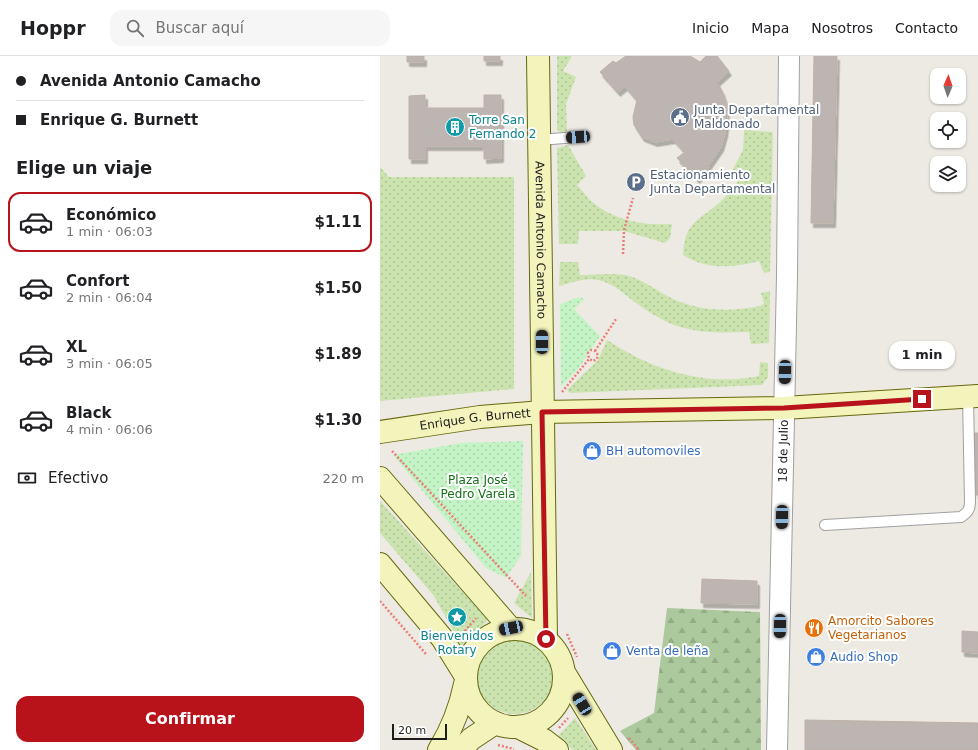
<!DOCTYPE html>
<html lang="es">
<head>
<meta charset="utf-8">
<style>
  :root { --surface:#fff; --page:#f6f6f6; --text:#202124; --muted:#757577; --line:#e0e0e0; --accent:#b8121a }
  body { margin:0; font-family:"DejaVu Sans",sans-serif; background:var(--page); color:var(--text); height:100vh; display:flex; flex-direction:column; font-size:15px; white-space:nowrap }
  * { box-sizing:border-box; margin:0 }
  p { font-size:13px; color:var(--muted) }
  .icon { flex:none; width:22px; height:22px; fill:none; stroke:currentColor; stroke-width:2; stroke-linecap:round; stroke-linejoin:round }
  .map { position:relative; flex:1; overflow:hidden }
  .drawer { display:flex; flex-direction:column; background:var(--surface); width:380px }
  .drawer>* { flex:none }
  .guide { display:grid; align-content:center; height:88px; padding:0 16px; background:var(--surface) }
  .needle { width:26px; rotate:2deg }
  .buttons { position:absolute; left:550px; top:12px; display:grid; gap:8px }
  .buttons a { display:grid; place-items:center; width:36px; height:36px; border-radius:8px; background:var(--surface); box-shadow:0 1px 3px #0004; font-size:20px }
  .scale { position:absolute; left:12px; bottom:10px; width:55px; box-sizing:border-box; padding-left:4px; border:2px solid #1d1d1d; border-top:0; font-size:11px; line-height:14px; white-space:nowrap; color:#1d1d1d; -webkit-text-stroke:3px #fff; paint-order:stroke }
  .end { position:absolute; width:18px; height:18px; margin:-9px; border:5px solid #b8121a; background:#fff; box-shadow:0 0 0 2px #fff }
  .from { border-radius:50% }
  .bubble { position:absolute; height:28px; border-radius:12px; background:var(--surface); box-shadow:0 1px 3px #0004; font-size:13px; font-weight:800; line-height:28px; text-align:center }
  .car { position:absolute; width:12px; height:24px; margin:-12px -6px; border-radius:5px; box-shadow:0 0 3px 1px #0007; background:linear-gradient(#222 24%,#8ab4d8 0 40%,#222 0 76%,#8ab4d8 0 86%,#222 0) }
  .guide b { display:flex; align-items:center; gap:14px; height:38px; font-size:15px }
  .guide b+b { border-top:1px solid var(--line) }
  .guide i { width:10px; height:10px; background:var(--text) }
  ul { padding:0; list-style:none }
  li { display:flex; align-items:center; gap:12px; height:60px; margin:0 8px 6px; padding:0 8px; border:2px solid transparent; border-radius:12px }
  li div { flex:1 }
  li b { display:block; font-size:15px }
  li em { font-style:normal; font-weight:800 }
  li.selected { border-color:var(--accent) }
  li>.icon { width:36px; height:36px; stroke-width:1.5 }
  h2 { padding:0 16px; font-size:18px; line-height:48px }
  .pay { display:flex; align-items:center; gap:10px; height:44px; padding:0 16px; font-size:15px }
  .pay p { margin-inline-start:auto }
  .button { display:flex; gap:8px; margin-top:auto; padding:8px 16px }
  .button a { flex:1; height:46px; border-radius:12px; background:var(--accent); color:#fff; font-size:16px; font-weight:800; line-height:46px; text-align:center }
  header { display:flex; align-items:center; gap:24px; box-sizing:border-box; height:56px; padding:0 20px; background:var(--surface); border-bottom:1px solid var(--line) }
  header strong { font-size:19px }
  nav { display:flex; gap:22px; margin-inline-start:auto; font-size:14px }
  .search { width:280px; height:36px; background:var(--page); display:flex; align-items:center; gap:10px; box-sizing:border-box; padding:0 14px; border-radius:12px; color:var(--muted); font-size:15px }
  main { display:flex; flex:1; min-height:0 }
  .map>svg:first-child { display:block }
  .grass { fill:url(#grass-dots) }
  .forest { fill:url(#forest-firs) }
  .park { fill:url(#park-dots) }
  .building { fill:#bdb5b1; stroke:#bdb0a7; filter:url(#shadow) }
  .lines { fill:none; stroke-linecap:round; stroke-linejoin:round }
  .lane-casing { stroke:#a1a1a1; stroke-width:12 }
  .street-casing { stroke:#a1a1a1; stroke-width:22 }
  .secondary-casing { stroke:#64690e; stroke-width:24 }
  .path { stroke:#ed7c75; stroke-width:2.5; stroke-dasharray:2 2; stroke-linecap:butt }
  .lane { stroke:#fff; stroke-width:10 }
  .street { stroke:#fff; stroke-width:20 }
  .secondary { stroke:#f3f3bc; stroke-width:22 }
  .route { stroke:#b8121a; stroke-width:5 }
  .labels { text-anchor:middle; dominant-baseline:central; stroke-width:4; stroke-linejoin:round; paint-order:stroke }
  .service-label { font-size:12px; fill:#4e5e75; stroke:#fff; text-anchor:start }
  .culture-label { font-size:12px; fill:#0d838f; stroke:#fff; text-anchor:start }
  .street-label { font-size:12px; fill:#1d1d1d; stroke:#fff }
  .shop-label { font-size:12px; fill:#366cbe; stroke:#fff; text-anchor:start }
  .park-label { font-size:12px; fill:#157118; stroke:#fff }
  .food-label { font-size:12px; fill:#c56008; stroke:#fff; text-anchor:start }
</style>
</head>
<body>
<header>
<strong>Hoppr</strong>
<div class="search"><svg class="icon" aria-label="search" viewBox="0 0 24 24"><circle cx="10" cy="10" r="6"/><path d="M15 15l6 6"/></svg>Buscar aquí</div>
<nav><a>Inicio</a><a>Mapa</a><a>Nosotros</a><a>Contacto</a></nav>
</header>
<main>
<section class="drawer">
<div class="guide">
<b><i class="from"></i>Avenida Antonio Camacho</b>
<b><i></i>Enrique G. Burnett</b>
</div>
<h2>Elige un viaje</h2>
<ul>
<li class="selected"><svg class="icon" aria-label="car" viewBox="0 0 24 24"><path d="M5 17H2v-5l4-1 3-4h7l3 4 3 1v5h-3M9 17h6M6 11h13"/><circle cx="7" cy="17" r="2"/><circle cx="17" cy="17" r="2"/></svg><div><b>Económico</b><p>1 min · 06:03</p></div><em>$1.11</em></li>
<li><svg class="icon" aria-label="car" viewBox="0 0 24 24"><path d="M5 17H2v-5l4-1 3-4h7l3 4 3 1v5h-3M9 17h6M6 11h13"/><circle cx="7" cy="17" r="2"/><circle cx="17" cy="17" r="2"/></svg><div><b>Confort</b><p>2 min · 06:04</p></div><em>$1.50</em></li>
<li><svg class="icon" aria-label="car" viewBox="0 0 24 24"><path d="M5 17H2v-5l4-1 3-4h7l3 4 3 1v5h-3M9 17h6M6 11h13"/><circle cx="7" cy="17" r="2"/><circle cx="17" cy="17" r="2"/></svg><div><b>XL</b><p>3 min · 06:05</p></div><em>$1.89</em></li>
<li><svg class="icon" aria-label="car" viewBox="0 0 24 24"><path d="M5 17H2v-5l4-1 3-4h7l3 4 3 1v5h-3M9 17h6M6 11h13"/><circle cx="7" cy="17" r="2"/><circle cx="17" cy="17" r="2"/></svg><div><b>Black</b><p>4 min · 06:06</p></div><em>$1.30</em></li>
</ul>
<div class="pay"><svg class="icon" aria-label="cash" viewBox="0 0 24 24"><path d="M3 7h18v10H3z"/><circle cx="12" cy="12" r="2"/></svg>Efectivo<p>220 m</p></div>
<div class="button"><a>Confirmar</a></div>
</section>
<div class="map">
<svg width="598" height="694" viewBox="0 0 598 694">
  <defs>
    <pattern id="grass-dots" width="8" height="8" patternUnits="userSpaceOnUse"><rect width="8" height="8" fill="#cbe3ae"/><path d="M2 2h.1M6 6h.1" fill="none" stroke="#aec295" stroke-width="1.8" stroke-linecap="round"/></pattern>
    <pattern id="forest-firs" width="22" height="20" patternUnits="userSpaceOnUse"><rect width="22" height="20" fill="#abc99c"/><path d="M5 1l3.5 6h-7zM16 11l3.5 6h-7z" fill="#93ac86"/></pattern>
    <pattern id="park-dots" width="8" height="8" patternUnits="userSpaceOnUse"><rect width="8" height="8" fill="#c4f4c5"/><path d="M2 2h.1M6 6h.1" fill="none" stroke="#a8d1a9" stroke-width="1.8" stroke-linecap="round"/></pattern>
    <filter id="shadow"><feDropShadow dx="2.5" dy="4.5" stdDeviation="0" flood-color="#0004"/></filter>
  </defs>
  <rect width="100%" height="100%" fill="#edeae4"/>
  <path class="grass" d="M177,0H192L183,15L196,21L186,48L187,75L182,78L177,73Z
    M364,74L393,76L390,216L384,217L379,205C353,212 327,214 303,199C305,167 316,166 338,148C347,140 354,132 360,122L352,115L363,94Z
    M188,89L206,120L197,129C202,134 206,140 211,145C232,164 265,170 292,168L290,182L285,187L244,175H199L198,188H179L177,92Z
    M0,111L9,121H134V333L0,345Z
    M180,206H198L200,219C215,219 234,216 249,220C263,224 276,234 289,241C319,256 349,256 381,250L384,247L381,237L390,235L389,287L371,288L369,276C341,277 311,278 285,265C276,260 267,255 259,249C246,240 234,227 218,224C205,221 191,227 179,230Z
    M227,284C273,314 324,331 379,320L380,306L388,307V321L382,329L190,337L187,334L218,304Z
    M0,445L108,564L82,591L54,540L0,477Z
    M151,516L152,562L134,547Z
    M97 620a38 38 0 1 1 76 0a38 38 0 1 1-76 0Z
    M195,662L216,694H193L178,680Z"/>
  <path class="forest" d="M287,552L380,556L381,694H256L240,675L274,657Z"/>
  <path class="park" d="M199,241L205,243L194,253L220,280L198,313L181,331L180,248Z
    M143,385L141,500L126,522L106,512L13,399L81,387Z"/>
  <path class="building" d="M27,0H44V6H27Z
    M104,0H120V5H104Z
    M246,0H310L320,6L326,0H337L349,15L337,26L342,35L346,47L347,62L345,77L341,91L328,110L329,112L317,123L297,102L305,96L293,83L275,86L262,81L254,69L253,61L257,44L245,30L238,36L220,16L233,5L236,7Z
    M434,0H457L453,167H431Z
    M45,39V52H104V39H121V102L104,103V90H45V103H29V40Z
    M594,377H598V439H596Z
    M322,523L377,525V548L321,547Z
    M582,575L598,576V597L582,596Z
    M425,664L598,667V694H425Z"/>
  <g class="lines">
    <g class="lane-casing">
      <path id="lane" d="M159,84L197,81
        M445,469L581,461C587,457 590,454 590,446L588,340"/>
    </g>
    <g class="street-casing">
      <g id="street">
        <path id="s1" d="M397,694L407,220L409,0"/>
      </g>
    </g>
    <g class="secondary-casing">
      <g id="secondary">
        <path id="s2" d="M158,0L166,583"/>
        <path id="s3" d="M0,376L100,361L162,356L404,352L598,340"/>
        <path d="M0,422L131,573"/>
        <path d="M0,508L62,582L85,619"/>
        <circle cx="135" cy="622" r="49"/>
        <path d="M185,618L231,694"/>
        <path d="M138,671L164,684L177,694"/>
        <path d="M59,694C72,673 80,653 85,628"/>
        <path d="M81,694L91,683L115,667"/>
      </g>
    </g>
    <path class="path" d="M243,198L244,174L253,142
      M215,295L236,263
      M182,336L209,303L208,297L211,294L215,295L218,299L217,303L213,305L209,303
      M12,395L146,540
      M0,545L46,598
      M82,578L96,562
      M187,578L197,601
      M179,672L188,662
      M249,682L259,694
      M118,689L134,693"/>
    <use href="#lane" class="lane"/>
    <use href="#street" class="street"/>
    <use href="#secondary" class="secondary"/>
  </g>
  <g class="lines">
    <path class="route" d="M166,583L162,356L404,352L542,343"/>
  </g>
  <defs>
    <g id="civic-disc" transform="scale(1)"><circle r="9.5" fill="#5c6f8a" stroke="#fff"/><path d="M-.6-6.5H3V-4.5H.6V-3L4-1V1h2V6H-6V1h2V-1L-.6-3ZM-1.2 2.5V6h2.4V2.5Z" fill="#fff"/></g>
    <g id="building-disc" transform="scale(1)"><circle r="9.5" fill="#0f9aa8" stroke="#fff"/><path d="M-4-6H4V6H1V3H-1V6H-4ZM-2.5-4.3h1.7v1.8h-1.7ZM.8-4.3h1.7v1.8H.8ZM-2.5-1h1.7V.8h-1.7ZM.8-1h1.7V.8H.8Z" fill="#fff"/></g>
    <g id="parking-disc" transform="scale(1)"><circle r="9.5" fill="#5c6f8a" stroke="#fff"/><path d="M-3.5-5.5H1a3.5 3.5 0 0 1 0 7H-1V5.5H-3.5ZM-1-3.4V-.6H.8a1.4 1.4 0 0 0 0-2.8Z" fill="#fff"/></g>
    <g id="shop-disc" transform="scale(1)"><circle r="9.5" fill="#3f7fe0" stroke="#fff"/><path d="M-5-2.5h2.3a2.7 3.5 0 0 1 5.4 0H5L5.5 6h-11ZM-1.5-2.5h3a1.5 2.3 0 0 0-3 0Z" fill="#fff"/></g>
    <g id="sight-disc" transform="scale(1)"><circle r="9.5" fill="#0f9aa8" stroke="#fff"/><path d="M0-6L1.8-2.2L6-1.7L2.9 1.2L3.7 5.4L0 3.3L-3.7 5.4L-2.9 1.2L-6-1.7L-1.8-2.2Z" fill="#fff"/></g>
    <g id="restaurant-disc" transform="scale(1)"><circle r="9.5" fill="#e8710a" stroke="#fff"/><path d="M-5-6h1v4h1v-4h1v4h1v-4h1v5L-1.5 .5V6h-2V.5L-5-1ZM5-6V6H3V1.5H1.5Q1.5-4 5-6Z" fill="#fff"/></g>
  </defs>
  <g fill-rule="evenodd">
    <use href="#civic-disc" x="300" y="61"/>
    <use href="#building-disc" x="75" y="71"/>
    <use href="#parking-disc" x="256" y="126"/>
    <use href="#shop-disc" x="212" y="395"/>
    <use href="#sight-disc" x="77" y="561"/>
    <use href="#restaurant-disc" x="434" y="572"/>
    <use href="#shop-disc" x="232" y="595"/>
    <use href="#shop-disc" x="436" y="601"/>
  </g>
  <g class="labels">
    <g class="service-label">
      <text x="314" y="54">Junta Departamental<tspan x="314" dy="14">Maldonado</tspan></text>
      <text x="270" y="119">Estacionamiento<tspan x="270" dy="14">Junta Departamental</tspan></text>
    </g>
    <g class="culture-label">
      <text x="89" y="64">Torre San<tspan x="89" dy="14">Fernando 2</tspan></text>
      <text x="77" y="580" text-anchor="middle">Bienvenidos<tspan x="77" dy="14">Rotary</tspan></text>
    </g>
    <g class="street-label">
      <text stroke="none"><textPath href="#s2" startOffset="184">Avenida Antonio Camacho</textPath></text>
      <text stroke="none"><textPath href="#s3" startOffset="96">Enrique G. Burnett</textPath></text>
      <text stroke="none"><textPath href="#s1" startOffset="299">18 de Julio</textPath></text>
    </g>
    <g class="shop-label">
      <text x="226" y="395">BH automoviles</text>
      <text x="246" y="595">Venta de leña</text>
      <text x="450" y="601">Audio Shop</text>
    </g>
    <g class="park-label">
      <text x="98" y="424">Plaza José<tspan x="98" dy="14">Pedro Varela</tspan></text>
    </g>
    <g class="food-label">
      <text x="448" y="565">Amorcito Sabores<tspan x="448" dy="14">Vegetarianos</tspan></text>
    </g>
  </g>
</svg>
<div class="buttons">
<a><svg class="needle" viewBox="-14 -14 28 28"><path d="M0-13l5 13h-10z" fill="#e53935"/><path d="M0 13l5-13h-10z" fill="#757577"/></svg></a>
<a><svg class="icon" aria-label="locate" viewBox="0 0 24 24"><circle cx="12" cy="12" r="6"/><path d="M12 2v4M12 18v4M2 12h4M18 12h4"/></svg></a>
<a><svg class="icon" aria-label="layers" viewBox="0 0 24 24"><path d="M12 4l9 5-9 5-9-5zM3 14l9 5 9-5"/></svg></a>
</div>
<div class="scale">20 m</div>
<i class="end from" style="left:166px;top:583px"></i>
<i class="end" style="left:542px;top:343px"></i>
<div class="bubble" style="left:509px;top:285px;width:66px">1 min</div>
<i class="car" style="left:198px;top:81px;rotate:266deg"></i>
<i class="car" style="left:162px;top:286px;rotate:0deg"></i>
<i class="car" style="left:405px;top:316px;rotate:181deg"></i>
<i class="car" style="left:402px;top:461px;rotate:181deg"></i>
<i class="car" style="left:400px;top:570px;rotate:181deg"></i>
<i class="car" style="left:131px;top:572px;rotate:258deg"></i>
<i class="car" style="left:202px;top:648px;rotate:329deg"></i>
</div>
</main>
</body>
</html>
